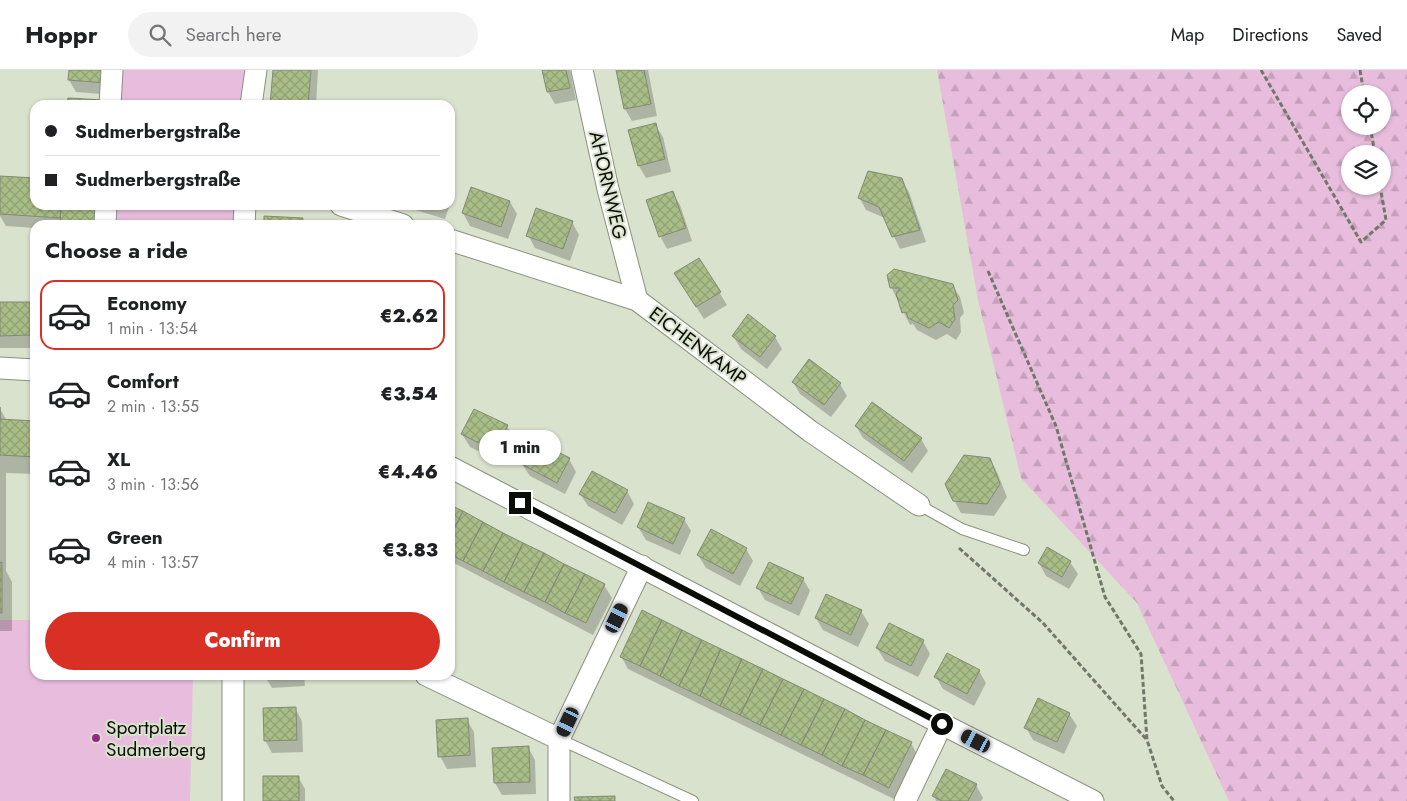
<!DOCTYPE html>
<html lang="en">
<head>
<meta charset="utf-8">
<style>
  :root { --surface:#fff; --page:#f2f2f2; --text:#202124; --muted:#757577; --line:#e0e0e0; --accent:#d93025 }
  body { margin:0; font-family:Jost,sans-serif; background:var(--page); color:var(--text); height:100vh; display:flex; flex-direction:column; font-size:19px; white-space:nowrap }
  * { box-sizing:border-box; margin:0 }
  p { font-size:16px; color:var(--muted) }
  .icon { flex:none; width:28px; height:28px; fill:none; stroke:currentColor; stroke-width:2; stroke-linecap:round; stroke-linejoin:round }
  .map { position:relative; flex:1; overflow:hidden }
  .details { position:absolute; left:30px; top:150px; width:425px; height:460px; display:flex; flex-direction:column; background:var(--surface); border-radius:15px; box-shadow:0 1px 4px #0004 }
  .details>* { flex:none }
  .top-card { position:absolute; left:30px; top:30px; width:425px; height:110px; border-radius:15px; box-shadow:0 1px 4px #0004; display:grid; align-content:center; height:110px; padding:0 15px; background:var(--surface) }
  .fabs { position:absolute; left:1341px; top:15px; display:grid; gap:10px }
  .fabs a { display:grid; place-items:center; width:50px; height:50px; border-radius:50%; background:var(--surface); box-shadow:0 1px 4px #0004; font-size:25px }
  .end { position:absolute; width:22px; height:22px; margin:-11px; border:6px solid #0a0d06; background:#fff; box-shadow:0 0 0 2px #fff }
  .from { border-radius:50% }
  .bubble { position:absolute; height:35px; border-radius:18px; background:var(--surface); box-shadow:0 1px 4px #0004; font-size:16px; font-weight:800; line-height:35px; text-align:center }
  .car { position:absolute; width:15px; height:30px; margin:-15px -8px; border-radius:6px; box-shadow:0 0 4px 1px #0007; background:linear-gradient(#222 24%,#8ab4d8 0 40%,#222 0 76%,#8ab4d8 0 86%,#222 0) }
  .top-card b { display:flex; align-items:center; gap:18px; height:48px; font-size:19px }
  .top-card b+b { border-top:1px solid var(--line) }
  .top-card i { width:12px; height:12px; background:var(--text) }
  ul { padding:0; list-style:none }
  li { display:flex; align-items:center; gap:15px; height:70px; margin:0 10px 8px; padding:0 5px; border:2px solid transparent; border-radius:15px }
  li div { flex:1 }
  li b { display:block; font-size:19px }
  li em { font-style:normal; font-weight:800 }
  li.current { border-color:var(--accent) }
  li>.icon { width:45px; height:45px; stroke-width:1.5 }
  h2 { padding:0 15px; font-size:22px; line-height:60px }
  .action { display:flex; gap:10px; margin-top:auto; padding:10px 15px }
  .action a { flex:1; height:58px; border-radius:30px; background:var(--accent); color:#fff; font-size:20px; font-weight:800; line-height:58px; text-align:center }
  header { display:flex; align-items:center; gap:30px; box-sizing:border-box; height:70px; padding:0 25px; background:var(--surface); border-bottom:1px solid var(--line) }
  header strong { font-size:24px }
  nav { display:flex; gap:28px; margin-inline-start:auto; font-size:18px }
  .search { width:350px; height:45px; background:var(--page); display:flex; align-items:center; gap:12px; box-sizing:border-box; padding:0 18px; border-radius:28px; color:var(--muted); font-size:19px }
  .map>svg:first-child { display:block }
  .forest { fill:url(#forest-firs); fill-rule:evenodd }
  .green { fill:#e7bcdc }
  .shadow { fill:#0003 }
  .building { fill:url(#building-cross-hatch); stroke:#838a77 }
  .lines { fill:none; stroke-linecap:round; stroke-linejoin:round }
  .lane-casing { stroke:#8a927e; stroke-width:12 }
  .street-casing { stroke:#8a927e; stroke-width:23 }
  .path { stroke:#717769; stroke-width:3; stroke-dasharray:5 2.5; stroke-linecap:butt }
  .lane { stroke:#fff; stroke-width:10 }
  .street { stroke:#fff; stroke-width:21 }
  .route { stroke:#0a0d06; stroke-width:6 }
  .poi-dot { fill:#982684; stroke:#d9e2cd; stroke-width:2 }
  .labels { text-anchor:middle; dominant-baseline:central; stroke-width:4; stroke-linejoin:round; paint-order:stroke }
  .street-label { font-size:19px; fill:#0a0d06; stroke:#d9e2cd }
  .poi-label { font-size:19px; fill:#0a0d06; stroke:#d9e2cd; text-anchor:start }
</style>
</head>
<body>
<header>
<strong>Hoppr</strong>
<div class="search"><svg class="icon" aria-label="search" viewBox="0 0 24 24"><circle cx="10" cy="10" r="6"/><path d="M15 15l6 6"/></svg>Search here</div>
<nav><a>Map</a><a>Directions</a><a>Saved</a></nav>
</header>
<div class="map">
<svg width="1407" height="731" viewBox="0 0 1407 731">
  <defs>
    <pattern id="forest-firs" width="22" height="20" patternUnits="userSpaceOnUse" patternTransform="scale(1.25)"><rect width="22" height="20" fill="#e7bcdc"/><path d="M5 1l3.5 6h-7zM16 11l3.5 6h-7z" fill="#c5a0bb"/></pattern>
    <pattern id="building-cross-hatch" width="8" height="8" patternUnits="userSpaceOnUse" patternTransform="scale(1.25)"><rect width="8" height="8" fill="#a9bd87"/><path d="M0 0l8 8M0 8l8-8" fill="none" stroke="#90a173"/></pattern>
  </defs>
  <rect width="100%" height="100%" fill="#d9e2cd"/>
  <path class="forest" d="M937,0H1407V731H1229L1137,533L1021,408L978,230ZM1350,24H1382V56H1350ZM1350,84H1382V116H1350Z"/>
  <path class="green" d="M118,0H244L242,35H116Z
    M110,135H236L235,155H109Z
    M0,550H35V605H193L190,731H0Z"/>
  <path class="shadow" d="M70,0H115L113,25L76,22L69,10Z
    M274,0H318L316,35H272Z
    M543,0H570L576,30L555,34L548,22Z
    M617,0H648L657,46L632,51L625,39Z
    M655,55L663,67L671,102L646,108L639,96L630,61Z
    M901,109L909,122L926,172L900,179L885,148L866,140L859,127Z
    M35,110V135H104L103,155H35V158L6,156L0,146V122Z
    M450,114L454,121L450,134Z
    M673,123L680,135L692,171L667,179L660,166Z
    M510,132L517,144L508,169L470,156L463,143Z
    M408,135H450L445,149L409,138Z
    M572,152L579,165L570,191L535,178L528,165Z
    M952,215L960,227L964,243L960,248L961,262L956,270L947,264L936,270L917,260L913,254L910,255L891,217Z
    M683,216L719,222L727,235L704,249Z
    M0,233H29L35,243V278H0Z
    M733,266L775,267L782,279L767,299L741,279Z
    M793,312L840,314L847,326L831,347L800,324Z
    M450,331L455,339L450,347Z
    M0,339L7,351L35,352V404L6,403V501L12,512V561H0Z
    M507,356L514,369L503,393L470,377L462,364Z
    M856,356L921,369L928,381L912,403L863,368Z
    M569,389L576,402L565,424L530,406L522,394Z
    M990,389L997,402L1007,427L994,446L961,443L954,430Z
    M627,421L634,434L622,455L588,436L580,424Z
    M450,435L604,515L612,528L593,565L450,491Z
    M684,449L691,461L680,485L646,470L638,457Z
    M746,479L753,491L740,516L706,498L698,485Z
    M1070,492L1078,504L1069,519L1046,506L1039,493Z
    M803,509L810,521L799,546L765,530L758,518Z
    M861,541L869,554L858,577L823,560L816,548Z
    M923,571L930,584L918,607L885,591L877,578Z
    M621,586L911,673L918,686L896,730L628,599Z
    M979,601L986,613L974,636L943,619L936,607Z
    M264,605H304L305,616L272,618Z
    M295,638L302,651L303,682L272,683L265,670Z
    M1069,644L1077,656L1064,684L1033,670L1026,658Z
    M467,650L474,662L476,697L447,699L440,686Z
    M528,677L535,690L536,724L502,725L495,713Z
    M298,707L305,719V731H264Z
    M976,715L983,728L981,731H936L934,726Z"/>
  <path class="building" d="M69,0H107L106,13L68,10Z
    M273,0H311L308,35H270Z
    M542,0H566L570,18L547,22Z
    M616,0H644L651,34L624,39Z
    M68,28L103,30V35H67Z
    M656,53L665,89L638,96L628,60Z
    M868,101L902,108L920,160L892,167L879,137L858,128Z
    M0,106L35,108V135H61L60,148L0,144Z
    M471,117L510,131L501,157L462,143Z
    M673,121L686,158L659,167L646,130Z
    M61,135H97L96,155H60Z
    M536,138L573,151L563,179L526,166Z
    M264,146L303,148L302,155H264Z
    M699,188L721,222L696,237L674,203Z
    M894,199L953,214L958,230L953,235L955,249L949,258L939,252L929,258L908,248L906,242L902,243L896,224L900,218H890L887,205Z
    M0,232H30V265L0,266Z
    M748,244L776,266L760,287L732,266Z
    M809,289L841,313L824,335L792,312Z
    M872,332L922,368L904,391L855,356Z
    M0,337V349L35,351V387L0,385Z
    M474,339L508,355L495,381L461,364Z
    M533,370L570,388L557,413L521,394Z
    M964,385L990,388L1000,414L987,434L953,431L945,414Z
    M592,401L628,420L615,443L579,424Z
    M648,432L685,448L673,474L637,457Z
    M450,435L463,441L450,467Z
    M463,441L483,452L463,491L450,484V467Z
    M483,452L503,463L483,501L463,491Z
    M711,459L747,478L733,504L697,485Z
    M503,463L523,473L504,512L483,501Z
    M523,473L544,483L524,522L504,512Z
    M1047,477L1071,491L1062,507L1038,493Z
    M544,483L564,494L545,532L524,522Z
    M2,492V543H0V493Z
    M769,492L804,508L791,534L756,518Z
    M564,494L585,504L565,543L545,532Z
    M585,504L605,514L586,553L565,543Z
    M826,524L862,540L851,565L815,548Z
    M642,540L662,550L640,596L620,587Z
    M662,550L682,560L660,606L640,596Z
    M889,553L924,570L911,596L876,578Z
    M682,560L702,570L679,616L660,606Z
    M702,570L721,579L700,626L679,616Z
    M721,579L742,589L720,636L700,626Z
    M947,583L980,600L967,624L934,607Z
    M742,589L763,599L740,645L720,636Z
    M763,599L783,609L760,655L740,645Z
    M783,609L804,619L781,665L760,655Z
    M804,619L824,629L801,675L781,665Z
    M1038,628L1070,643L1057,672L1024,658Z
    M824,629L845,639L822,685L801,675Z
    M296,637L297,670L264,671L263,638Z
    M845,639L865,650L842,696L822,685Z
    M468,648L470,685L438,687L436,650Z
    M865,650L886,660L863,705L842,696Z
    M886,660L912,672L889,718L863,705Z
    M529,676L530,712L494,713L492,678Z
    M946,699L977,714L968,731H942L932,726Z
    M263,706H299V731H263Z
    M615,726V731H575L574,727Z"/>
  <g class="lines">
    <g class="lane-casing">
      <path id="lane" d="M919,435L962,459L1024,480
        M559,669L693,731"/>
    </g>
    <g class="street-casing">
      <path id="street" d="M582,0L608,119L637,230
        M110,35L112,0
        M251,35L256,0
        M341,135L403,155
        M105,155L106,135
        M244,155L245,135
        M450,170L637,230L810,361L919,435
        M0,298L35,300
        M450,397L942,654L1093,731
        M426,605L559,669
        M233,731V605
        M559,731V669L642,496
        M905,731L942,654"/>
    </g>
    <path class="path" d="M1261,0L1361,172L1386,150L1380,116
      M1360,0L1364,24
      M1370,56L1375,84
      M988,201L1056,356L1105,527L1141,584L1147,670L1162,716L1174,731
      M959,478L1043,553L1146,669"/>
    <use href="#lane" class="lane"/>
    <use href="#street" class="street"/>
  </g>
  <g class="lines">
    <path class="route" d="M520,433L942,654"/>
  </g>
  <circle class="poi-dot" cx="96" cy="668" r="5"/>
  <g class="labels">
    <g class="street-label">
      <text transform="translate(608 115) rotate(77)">AHORNWEG</text>
      <text transform="translate(698 276) rotate(37)">EICHENKAMP</text>
    </g>
    <g class="poi-label">
      <text x="106" y="657">Sportplatz<tspan x="106" dy="22">Sudmerberg</tspan></text>
    </g>
  </g>
</svg>
<div class="fabs">
<a><svg class="icon" aria-label="locate" viewBox="0 0 24 24"><circle cx="12" cy="12" r="6"/><path d="M12 2v4M12 18v4M2 12h4M18 12h4"/></svg></a>
<a><svg class="icon" aria-label="layers" viewBox="0 0 24 24"><path d="M12 4l9 5-9 5-9-5zM3 14l9 5 9-5"/></svg></a>
</div>
<i class="end from" style="left:942px;top:654px"></i>
<i class="end" style="left:520px;top:433px"></i>
<div class="bubble" style="left:479px;top:360px;width:82px">1 min</div>
<i class="car" style="left:617px;top:548px;rotate:26deg"></i>
<i class="car" style="left:568px;top:652px;rotate:205deg"></i>
<i class="car" style="left:976px;top:671px;rotate:297deg"></i>
<div class="top-card">
<b><i class="from"></i>Sudmerbergstraße</b>
<b><i></i>Sudmerbergstraße</b>
</div>
<section class="details">
<h2>Choose a ride</h2>
<ul>
<li class="current"><svg class="icon" aria-label="car" viewBox="0 0 24 24"><path d="M5 17H2v-5l4-1 3-4h7l3 4 3 1v5h-3M9 17h6M6 11h13"/><circle cx="7" cy="17" r="2"/><circle cx="17" cy="17" r="2"/></svg><div><b>Economy</b><p>1 min · 13:54</p></div><em>€2.62</em></li>
<li><svg class="icon" aria-label="car" viewBox="0 0 24 24"><path d="M5 17H2v-5l4-1 3-4h7l3 4 3 1v5h-3M9 17h6M6 11h13"/><circle cx="7" cy="17" r="2"/><circle cx="17" cy="17" r="2"/></svg><div><b>Comfort</b><p>2 min · 13:55</p></div><em>€3.54</em></li>
<li><svg class="icon" aria-label="car" viewBox="0 0 24 24"><path d="M5 17H2v-5l4-1 3-4h7l3 4 3 1v5h-3M9 17h6M6 11h13"/><circle cx="7" cy="17" r="2"/><circle cx="17" cy="17" r="2"/></svg><div><b>XL</b><p>3 min · 13:56</p></div><em>€4.46</em></li>
<li><svg class="icon" aria-label="car" viewBox="0 0 24 24"><path d="M5 17H2v-5l4-1 3-4h7l3 4 3 1v5h-3M9 17h6M6 11h13"/><circle cx="7" cy="17" r="2"/><circle cx="17" cy="17" r="2"/></svg><div><b>Green</b><p>4 min · 13:57</p></div><em>€3.83</em></li>
</ul>
<div class="action"><a>Confirm</a></div>
</section>
</div>
</body>
</html>
